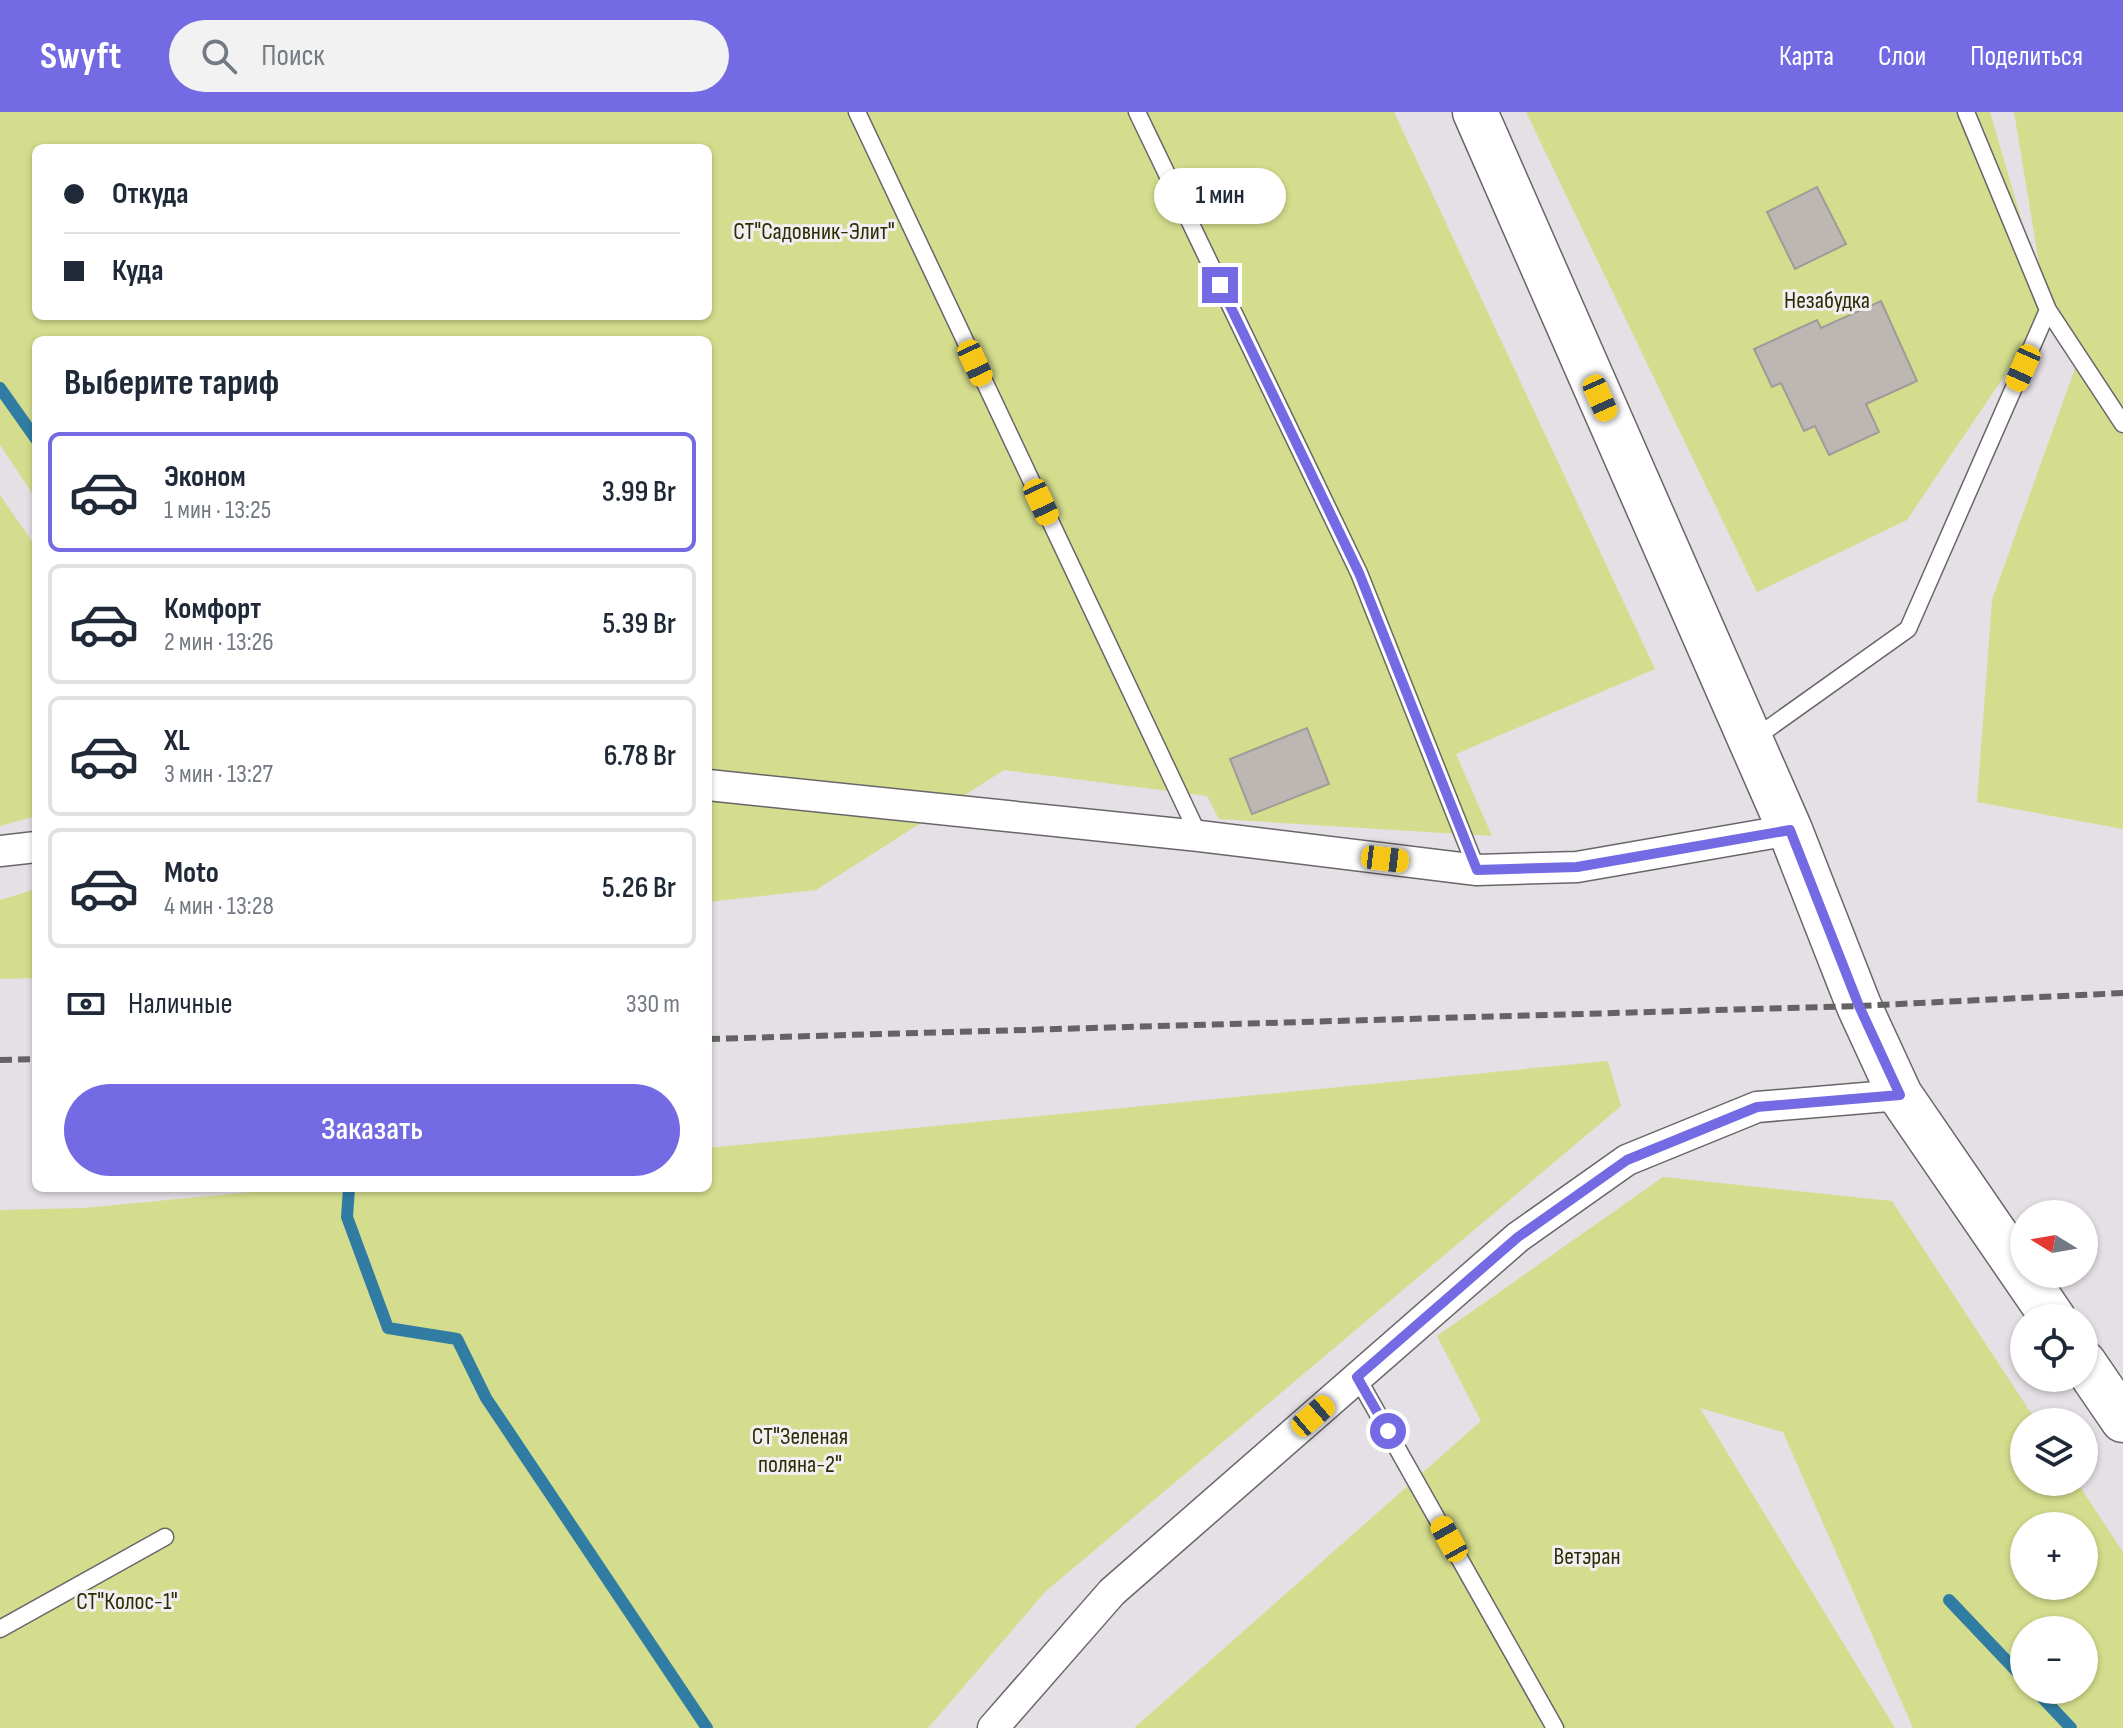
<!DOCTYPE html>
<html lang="ru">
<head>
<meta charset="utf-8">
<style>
  :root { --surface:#fff; --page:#f2f2f3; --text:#1f2937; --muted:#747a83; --line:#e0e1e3; --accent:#736ae4 }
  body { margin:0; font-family:"Sofia Sans Condensed",sans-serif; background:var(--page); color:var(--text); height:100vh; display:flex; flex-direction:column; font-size:30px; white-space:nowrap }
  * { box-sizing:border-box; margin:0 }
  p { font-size:26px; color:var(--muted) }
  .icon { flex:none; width:44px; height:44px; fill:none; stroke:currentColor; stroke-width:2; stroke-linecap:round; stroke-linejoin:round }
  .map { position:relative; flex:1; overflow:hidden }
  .drawer { position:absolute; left:32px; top:224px; width:680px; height:856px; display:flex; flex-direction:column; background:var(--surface); border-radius:12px; box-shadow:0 2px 6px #0004 }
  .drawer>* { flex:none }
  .top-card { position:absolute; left:32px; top:32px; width:680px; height:176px; border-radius:12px; box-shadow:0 2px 6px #0004; display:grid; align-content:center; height:176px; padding:0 32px; background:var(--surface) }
  .needle { width:52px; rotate:281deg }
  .fabs { position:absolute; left:2010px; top:1088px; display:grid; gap:16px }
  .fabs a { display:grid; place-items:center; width:88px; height:88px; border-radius:50%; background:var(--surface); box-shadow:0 2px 6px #0004; font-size:40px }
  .end { position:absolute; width:36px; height:36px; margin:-18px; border:10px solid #736ae4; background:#fff; box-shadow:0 0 0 4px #fff }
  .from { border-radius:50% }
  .bubble { position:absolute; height:56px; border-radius:28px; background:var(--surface); box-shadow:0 2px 6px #0004; font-size:26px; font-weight:600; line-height:56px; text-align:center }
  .car { position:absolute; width:24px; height:48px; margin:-24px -12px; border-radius:10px; box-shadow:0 0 6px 2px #0007; background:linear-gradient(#f5c518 24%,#345 0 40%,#f5c518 0 76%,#345 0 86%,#f5c518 0) }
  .top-card b { display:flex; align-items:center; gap:28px; height:76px; font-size:30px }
  .top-card b+b { border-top:2px solid var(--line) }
  .top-card i { width:20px; height:20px; background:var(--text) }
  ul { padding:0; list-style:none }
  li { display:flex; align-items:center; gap:24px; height:120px; margin:0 16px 12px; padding:0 16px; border:4px solid var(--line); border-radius:12px }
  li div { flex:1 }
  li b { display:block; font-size:30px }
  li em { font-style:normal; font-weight:600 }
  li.active { border-color:var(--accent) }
  li>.icon { width:72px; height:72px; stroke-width:1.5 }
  h2 { padding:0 32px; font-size:36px; line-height:96px }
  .pay { display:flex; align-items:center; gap:20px; height:88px; padding:0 32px; font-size:30px }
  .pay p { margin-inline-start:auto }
  .action { display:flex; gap:16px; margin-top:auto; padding:16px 32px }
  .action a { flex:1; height:92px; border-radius:48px; background:var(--accent); color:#fff; font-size:32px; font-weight:600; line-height:92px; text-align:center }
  header { display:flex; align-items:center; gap:48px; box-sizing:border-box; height:112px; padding:0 40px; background:var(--accent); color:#fff }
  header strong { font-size:38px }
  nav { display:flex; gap:44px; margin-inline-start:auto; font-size:28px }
  .search { width:560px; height:72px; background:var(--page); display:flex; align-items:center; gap:20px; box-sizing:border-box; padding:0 28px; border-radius:44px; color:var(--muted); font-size:30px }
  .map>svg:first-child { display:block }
  .green { fill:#d4dd8d; fill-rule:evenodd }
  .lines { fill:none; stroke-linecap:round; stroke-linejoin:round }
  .stream { stroke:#307ca3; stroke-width:12 }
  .building { fill:#bdb7b4; stroke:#a09b97; stroke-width:2 }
  .lane-casing { stroke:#696569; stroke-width:19 }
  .street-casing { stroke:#696569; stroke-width:33 }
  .secondary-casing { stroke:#696569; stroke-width:47 }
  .lane { stroke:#fff; stroke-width:16 }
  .street { stroke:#fff; stroke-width:30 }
  .secondary { stroke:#fff; stroke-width:44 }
  .rail { stroke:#656265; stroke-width:6; stroke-dasharray:12 6; stroke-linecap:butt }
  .route { stroke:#736ae4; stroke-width:10 }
  .labels { text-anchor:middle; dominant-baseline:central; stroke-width:6; stroke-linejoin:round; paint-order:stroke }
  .park-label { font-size:24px; fill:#2b2e03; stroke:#f2eef2 }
</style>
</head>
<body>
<header>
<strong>Swyft</strong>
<div class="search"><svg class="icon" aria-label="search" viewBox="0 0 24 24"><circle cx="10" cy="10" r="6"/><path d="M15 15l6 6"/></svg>Поиск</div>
<nav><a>Карта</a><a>Слои</a><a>Поделиться</a></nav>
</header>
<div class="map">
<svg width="2123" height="1616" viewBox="0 0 2123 1616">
  <rect width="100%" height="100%" fill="#e5e0e5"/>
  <path class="green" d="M0,0H1394L1655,557L1456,642L1492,724L1219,707L1207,684L1004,658L816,778L708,790V228H36V387L0,333ZM36,36H708V204H36Z
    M1526,0H1990L2045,188L2014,0H2123V717L1977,690L1992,488L2079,245L2048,199L1907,408L1757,480Z
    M0,383L36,435V704L0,714Z
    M36,777V866L0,867V788Z
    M1608,949L1621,994L1045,1480L928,1616H0V1098L84,1096L292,1076H708V1036Z
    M1663,1065L1892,1089L2037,1310H2024V1370H2077L2123,1440V1616H1913L1783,1320L1700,1296L1895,1616H1134L1481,1309L1437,1224ZM2024,1414H2084V1474H2024ZM2024,1518H2084V1578H2024Z"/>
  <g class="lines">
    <path class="stream" d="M0,276L36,327
      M349,1076L347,1105L388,1216L457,1227L486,1286L707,1616
      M1949,1488L2024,1567
      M2035,1578L2071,1616"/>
  </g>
  <path class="building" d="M1817,75L1846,132L1795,157L1767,100Z
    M1881,189L1917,269L1866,292L1879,320L1829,343L1815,314L1804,319L1781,271L1772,275L1754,237L1817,208L1821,216Z
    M1307,616L1329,672L1252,702L1230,647Z"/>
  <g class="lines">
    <g class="lane-casing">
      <path id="lane" d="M857,0L1199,724
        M1137,0L1359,461L1477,758
        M1966,0L2048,198L2123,312
        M1752,628L1908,517L2048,198
        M1357,1265L1555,1616
        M0,1517L165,1425"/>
    </g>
    <g class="street-casing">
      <path id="street" d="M708,673L1199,724L1477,758L1577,755L1790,718
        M0,739L36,735
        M993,1616L1112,1480L1518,1125L1627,1048L1757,995L1900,983"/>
    </g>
    <g class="secondary-casing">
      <path id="secondary" d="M1475,0L1790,718L1859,894L1900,983L2053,1206
        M2084,1251L2123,1308"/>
    </g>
    <use href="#lane" class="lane"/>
    <use href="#street" class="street"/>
    <use href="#secondary" class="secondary"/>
    <path class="rail" d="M708,927L1859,894L2123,881
      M0,948L36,947"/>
  </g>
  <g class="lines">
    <path class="route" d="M1220,173L1359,461L1477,758L1577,755L1790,718L1859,894L1900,983L1757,995L1627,1048L1518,1125L1357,1265L1388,1319"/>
  </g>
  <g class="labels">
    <g class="park-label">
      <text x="814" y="119">СТ"Садовник-Элит"</text>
      <text x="1827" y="188">Незабудка</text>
      <text x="800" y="1324">СТ"Зеленая<tspan x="800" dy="28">поляна-2"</tspan></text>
      <text x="1587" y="1444">Ветэран</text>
      <text x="127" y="1489">СТ"Колос-1"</text>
    </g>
  </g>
</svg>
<div class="fabs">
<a><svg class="needle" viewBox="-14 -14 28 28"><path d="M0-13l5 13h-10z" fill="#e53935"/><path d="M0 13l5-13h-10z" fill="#747a83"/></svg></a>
<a><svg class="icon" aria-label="locate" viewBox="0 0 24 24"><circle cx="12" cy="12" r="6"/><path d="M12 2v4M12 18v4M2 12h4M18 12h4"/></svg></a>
<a><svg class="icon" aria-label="layers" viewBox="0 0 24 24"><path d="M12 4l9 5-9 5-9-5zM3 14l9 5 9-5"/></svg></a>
<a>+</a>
<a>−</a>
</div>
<i class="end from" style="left:1388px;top:1319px"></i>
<i class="end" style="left:1220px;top:173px"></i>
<div class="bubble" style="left:1154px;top:56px;width:132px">1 мин</div>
<i class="car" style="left:975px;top:251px;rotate:155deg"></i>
<i class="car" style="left:2023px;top:256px;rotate:204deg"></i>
<i class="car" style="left:1600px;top:286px;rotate:156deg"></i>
<i class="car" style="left:1041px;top:390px;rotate:155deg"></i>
<i class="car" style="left:1385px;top:747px;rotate:97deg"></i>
<i class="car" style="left:1313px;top:1304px;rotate:49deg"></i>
<i class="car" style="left:1449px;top:1427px;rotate:331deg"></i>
<div class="top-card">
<b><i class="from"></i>Откуда</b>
<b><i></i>Куда</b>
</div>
<section class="drawer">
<h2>Выберите тариф</h2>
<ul>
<li class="active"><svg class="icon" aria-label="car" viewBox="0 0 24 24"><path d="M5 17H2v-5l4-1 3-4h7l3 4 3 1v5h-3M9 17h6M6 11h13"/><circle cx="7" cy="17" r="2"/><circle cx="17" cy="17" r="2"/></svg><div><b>Эконом</b><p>1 мин · 13:25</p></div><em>3.99 Br</em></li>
<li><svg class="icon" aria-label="car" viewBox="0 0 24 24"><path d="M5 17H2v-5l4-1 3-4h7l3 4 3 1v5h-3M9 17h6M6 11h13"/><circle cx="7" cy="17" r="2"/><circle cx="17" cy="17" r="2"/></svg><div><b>Комфорт</b><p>2 мин · 13:26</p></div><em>5.39 Br</em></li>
<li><svg class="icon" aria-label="car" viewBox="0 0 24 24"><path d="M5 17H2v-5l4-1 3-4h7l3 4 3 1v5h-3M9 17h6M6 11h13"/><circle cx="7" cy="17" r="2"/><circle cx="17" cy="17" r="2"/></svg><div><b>XL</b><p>3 мин · 13:27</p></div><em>6.78 Br</em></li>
<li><svg class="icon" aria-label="car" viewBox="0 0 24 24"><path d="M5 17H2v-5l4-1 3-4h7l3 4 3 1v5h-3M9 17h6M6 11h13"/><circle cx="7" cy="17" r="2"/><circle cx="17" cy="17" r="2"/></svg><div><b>Moto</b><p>4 мин · 13:28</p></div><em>5.26 Br</em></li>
</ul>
<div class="pay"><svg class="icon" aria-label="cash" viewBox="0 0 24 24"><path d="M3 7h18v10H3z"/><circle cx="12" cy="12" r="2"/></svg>Наличные<p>330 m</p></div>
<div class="action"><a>Заказать</a></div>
</section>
</div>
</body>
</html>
